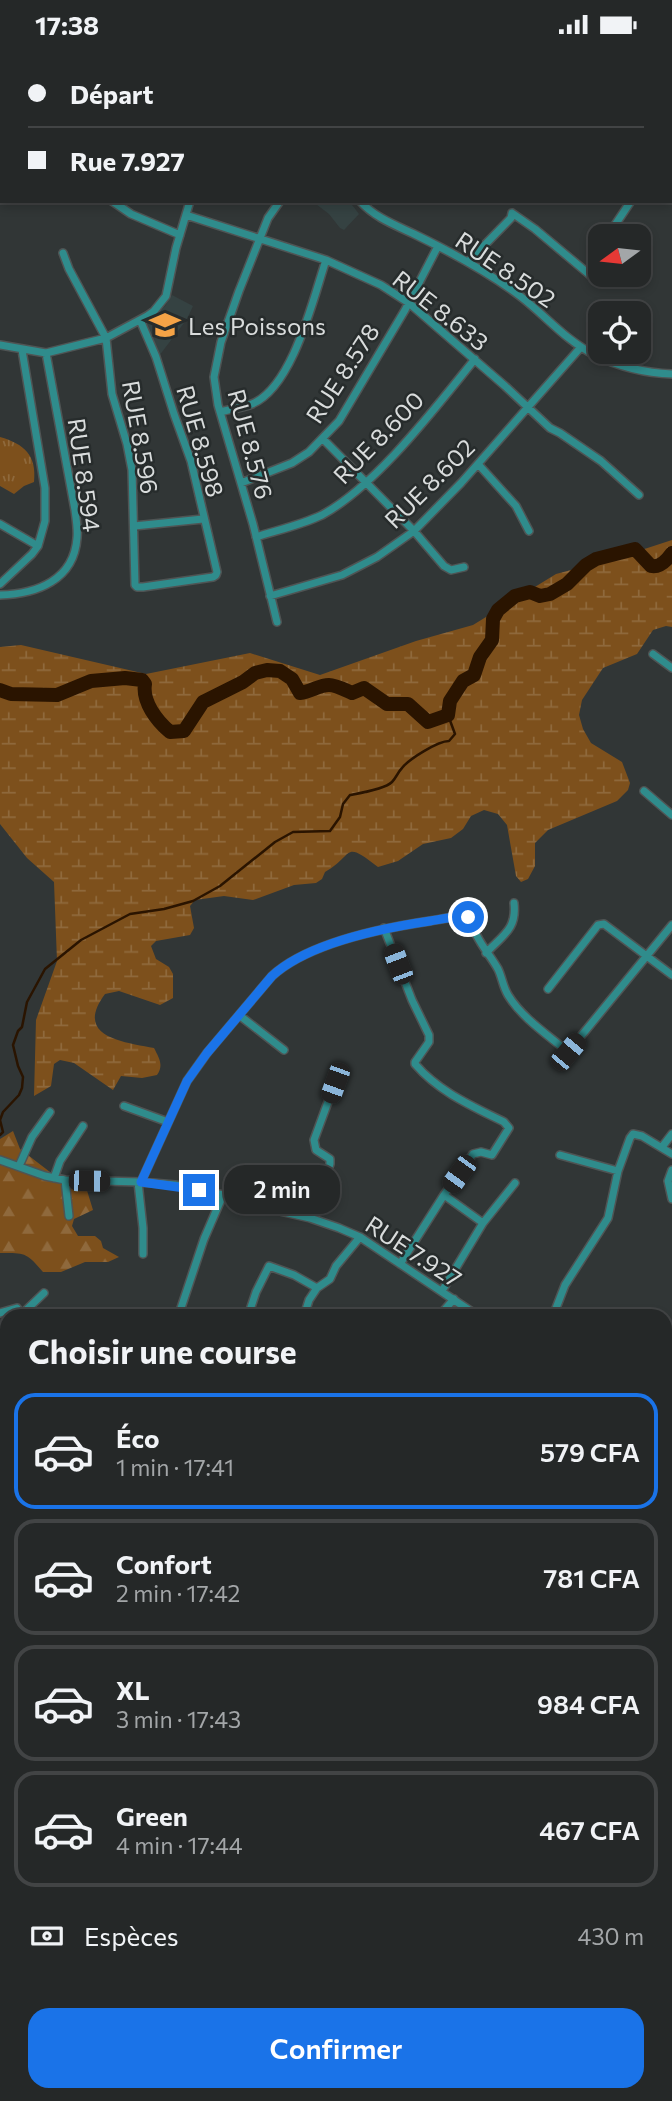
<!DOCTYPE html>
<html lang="fr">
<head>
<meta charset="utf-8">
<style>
  :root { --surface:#252828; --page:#2d3030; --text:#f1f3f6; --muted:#a3a6a8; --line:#424445; --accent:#1a73e8 }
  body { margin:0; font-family:Commissioner,sans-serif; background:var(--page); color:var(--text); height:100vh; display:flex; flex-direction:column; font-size:26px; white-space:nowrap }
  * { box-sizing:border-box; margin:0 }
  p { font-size:23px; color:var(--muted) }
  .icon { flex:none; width:38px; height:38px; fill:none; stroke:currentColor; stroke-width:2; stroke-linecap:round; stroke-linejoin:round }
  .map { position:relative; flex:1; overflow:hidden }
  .details { position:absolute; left:0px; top:1260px; width:672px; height:793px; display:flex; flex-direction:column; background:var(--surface); border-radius:21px 21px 0 0; box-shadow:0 4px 10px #0003,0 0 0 2px var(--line) }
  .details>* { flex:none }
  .hud { position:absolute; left:0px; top:0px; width:672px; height:154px; box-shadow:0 4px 10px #0003,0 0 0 2px var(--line); display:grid; align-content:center; height:154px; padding:0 28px; background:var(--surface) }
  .needle { width:46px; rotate:255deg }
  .buttons { position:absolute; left:588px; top:175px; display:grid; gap:14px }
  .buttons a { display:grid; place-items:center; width:63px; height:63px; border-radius:14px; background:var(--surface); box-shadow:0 4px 10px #0003,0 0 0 2px var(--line); font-size:35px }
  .end { position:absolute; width:32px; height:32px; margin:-16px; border:9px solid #1a73e8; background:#fff; box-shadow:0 0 0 4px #fff }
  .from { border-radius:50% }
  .bubble { position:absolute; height:49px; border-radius:21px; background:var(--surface); box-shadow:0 4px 10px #0003,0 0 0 2px var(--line); font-size:23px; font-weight:600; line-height:49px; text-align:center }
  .car { position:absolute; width:21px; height:42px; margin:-21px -10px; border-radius:9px; box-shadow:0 0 5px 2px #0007; background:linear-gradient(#222 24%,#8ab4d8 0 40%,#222 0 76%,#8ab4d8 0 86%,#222 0) }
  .hud b { display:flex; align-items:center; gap:24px; height:66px; font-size:26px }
  .hud b+b { border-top:2px solid var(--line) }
  .hud i { width:18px; height:18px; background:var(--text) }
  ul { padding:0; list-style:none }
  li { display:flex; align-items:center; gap:21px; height:116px; margin:0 14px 10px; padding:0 14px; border:4px solid var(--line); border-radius:21px }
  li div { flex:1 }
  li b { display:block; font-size:26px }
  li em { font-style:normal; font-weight:600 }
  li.current { border-color:var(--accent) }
  li>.icon { width:63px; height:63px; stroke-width:1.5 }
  h2 { padding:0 28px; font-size:32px; line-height:84px }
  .pay { display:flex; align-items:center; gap:18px; height:77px; padding:0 28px; font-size:26px }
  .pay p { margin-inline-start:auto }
  .primary-button { display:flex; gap:14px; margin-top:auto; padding:14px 28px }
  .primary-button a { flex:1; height:80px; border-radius:21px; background:var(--accent); color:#fff; font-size:28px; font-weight:600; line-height:80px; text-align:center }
  .status { display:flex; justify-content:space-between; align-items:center; height:49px; padding:0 35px; background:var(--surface); direction:ltr }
  .status svg { height:19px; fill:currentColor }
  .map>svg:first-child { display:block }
  .built { fill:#354242 }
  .grass { fill:url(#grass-tufts) }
  .forest { fill:url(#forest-firs) }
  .wetland { fill:url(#wetland-marsh) }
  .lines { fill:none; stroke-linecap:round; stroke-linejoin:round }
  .stream { stroke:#2a1400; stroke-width:2.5 }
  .river { stroke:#2a1400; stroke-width:14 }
  .street-casing { stroke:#4f5454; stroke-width:10 }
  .secondary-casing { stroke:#4f5454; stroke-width:13 }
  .street { stroke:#2f8c8c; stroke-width:7 }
  .secondary { stroke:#43b8b8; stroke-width:10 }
  .route { stroke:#1a73e8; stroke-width:9 }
  .labels { text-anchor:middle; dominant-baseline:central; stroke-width:5; stroke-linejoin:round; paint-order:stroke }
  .street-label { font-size:24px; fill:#d9dcdc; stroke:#272c2c }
  .poi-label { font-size:24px; fill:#d9dcdc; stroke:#272c2c; text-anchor:start }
</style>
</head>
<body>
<div class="status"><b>17:38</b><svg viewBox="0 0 49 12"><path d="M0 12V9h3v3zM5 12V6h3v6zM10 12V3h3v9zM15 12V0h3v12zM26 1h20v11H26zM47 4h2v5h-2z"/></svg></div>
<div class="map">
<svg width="672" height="2052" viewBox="0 0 672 2052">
  <defs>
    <pattern id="grass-tufts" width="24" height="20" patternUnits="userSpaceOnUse" patternTransform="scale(1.75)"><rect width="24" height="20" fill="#7d501c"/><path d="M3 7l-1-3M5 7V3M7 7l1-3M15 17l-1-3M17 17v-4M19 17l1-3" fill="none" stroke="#8f693c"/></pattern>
    <pattern id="forest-firs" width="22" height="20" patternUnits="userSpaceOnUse" patternTransform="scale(1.75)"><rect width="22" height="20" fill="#7d501c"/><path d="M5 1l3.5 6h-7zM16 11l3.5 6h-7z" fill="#8f693c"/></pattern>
    <pattern id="wetland-marsh" width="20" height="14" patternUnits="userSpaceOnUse" patternTransform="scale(1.75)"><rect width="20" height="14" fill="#7d501c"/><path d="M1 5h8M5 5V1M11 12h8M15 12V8" fill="none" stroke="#8f693c"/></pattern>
  </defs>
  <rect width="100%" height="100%" fill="#313636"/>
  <path class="built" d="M312,152H349L359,165L344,181L340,179L329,165Z
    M172,246L193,257L187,270L159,307L146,274L165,257Z"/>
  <path class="grass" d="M0,388C24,395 37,406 34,433L24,437L14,445L0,437Z"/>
  <path class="forest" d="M13,1082L20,1100L50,1123L85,1135L93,1161L74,1170L72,1177L78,1187H95L101,1192L103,1199L119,1208L108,1213H85L61,1223H43C26,1203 25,1204 0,1204V1090Z"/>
  <path class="wetland" d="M672,491V578L666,577L653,581L637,605L603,619L582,651L579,666L583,680L591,694L622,713L630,734L628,741L617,752L548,781L535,794V817L528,830L521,833L516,827L507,776L498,765L484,761L471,767L463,780L451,789L423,795L398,812L378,818C342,790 355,806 325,823L322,830L316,834L294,836L253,851L224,847L195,851L190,857L194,879L190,886L156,892L151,897L156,910L169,918L173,925V949L160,956L119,942L105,945C73,988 124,993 154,999C159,1009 164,1016 157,1026L142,1029L121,1027L113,1041L74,1014L60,1011L54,1015L51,1037L34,1047L36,971L57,912L54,833L27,809L0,775V598L21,596L146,625L250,604L320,626L416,592L473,576L556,525L620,508Z"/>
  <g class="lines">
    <path class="stream" d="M0,1071L3,1063L19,1046L22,1039L23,1028L18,1017L13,996L18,982L22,978L27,953L45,920L81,891L130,865L164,860L193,852L220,837L275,793L293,783L330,782L340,768L343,755L350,746C361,744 385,740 392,733C396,729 398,723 402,719C409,710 438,692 449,692L455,685L448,666
      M0,1071L3,1083L0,1086"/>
    <path class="river" d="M0,641L11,645L57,646L91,632L125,629L142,631L145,635C142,653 157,672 170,683L184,682L203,653L243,633L255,624L267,621L280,622L292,630L300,644C311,643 319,636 329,636C336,636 345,641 352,644L364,639L387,655H408L428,673L448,666L450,652L463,632L474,626L480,608L492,591L493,570L498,561L515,547L530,543L540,547L550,545L567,535L586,516L596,510L635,500L651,517C660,519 667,511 672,504"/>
    <g class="street-casing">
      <path id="street" d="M445,0L447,2
        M269,2L270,0
        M338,2V0
        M657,2L658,0
        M670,92L672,93
        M670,102L672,100
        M112,152L131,165L180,186
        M360,152C374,168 395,176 414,185C451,203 487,222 520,247C545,266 566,292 595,306C620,318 645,324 672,325
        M186,166L326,211L381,236L409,254L505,337L550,379L560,384L601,412L639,446
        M618,187L613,179L631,152
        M63,204L69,220L106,289L112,345L127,395L132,421L135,536L137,538H143L213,528L216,526L217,523L191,412L174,365L156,308L140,271
        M468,213L511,169L512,164L535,180L590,226
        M0,296L46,304L106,289L147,267L154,262L166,247L176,199L190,152
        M220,363C230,360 242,359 252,355C293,338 313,250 326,211
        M323,390L414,482L444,517L451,521L464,518
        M478,415L516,457L529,482
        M241,434L292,414L309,403L339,372L405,261L438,197
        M0,475L38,497
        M134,477L203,470
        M256,488C278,481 301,476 322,466C377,436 435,359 475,310
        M0,535L32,505L38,497L45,472V439L22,301
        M0,546C37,545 74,531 77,489C78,480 76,470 75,461L46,304
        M270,547L342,526L377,508L414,482L461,434L581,298
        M277,573L253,475L218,356L214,328L221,293L239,242L268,169L280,152
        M653,605L672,619
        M644,742L672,766
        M384,879L412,951L429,986V993L415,1013V1015C439,1043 472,1057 504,1073L509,1079L492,1106L481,1103L473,1105L444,1146L400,1215
        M486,904C503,886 517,880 514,854
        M548,940L598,876L604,875L672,926
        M239,966L284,1001
        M124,1057L168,1073
        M662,1098L672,1085
        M560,1106L618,1122
        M0,1111L45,1127L65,1131L141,1133L175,1136L223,1146L262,1158L310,1169L339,1179L360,1188L478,1267
        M19,1117L32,1088L50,1063
        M672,1121L668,1132L672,1150
        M54,1129L60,1112L83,1077
        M65,1131L69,1167
        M138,1133L143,1179V1205
        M141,1133L187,1032L207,1004L272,927C308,894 383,879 430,872C443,870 456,867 468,868C473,873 474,880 477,887C483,899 492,909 498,920C502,928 503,938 508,946C522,969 548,986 568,1003L672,876
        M444,1146L483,1174
        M310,1169L330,1115V1110L316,1101L314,1091L335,1034
        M442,1242L483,1174L515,1134
        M0,1264L17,1259L22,1267
        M21,1266L44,1244
        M180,1267V1262L204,1190L223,1146
        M248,1267L256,1243L269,1217L294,1226L317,1239
        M304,1267L309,1251L317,1239L330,1230L336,1217L360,1188
        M439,1267L454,1250
        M553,1267L565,1236L608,1169L618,1122L630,1089L633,1085L642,1087L672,1105
        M665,1344L672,1334
        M0,1364L7,1367
        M665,1431L672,1437
        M0,1436L7,1438
        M0,1501L7,1502
        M0,1589L7,1592
        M665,1679L672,1678
        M665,1744L672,1743
        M0,1789H7
        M665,1801L672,1800
        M665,1851L672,1850
        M0,1866L7,1868
        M5,1946L7,1949
        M0,2004L7,2000
        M665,2018H672
        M358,2046V2052
        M385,2046L386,2052
        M462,2046V2052
        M0,2050L1,2052
        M109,2052L110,2046
        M540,2052L542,2046
        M607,2052V2046
        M633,2052V2046"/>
    </g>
    <g class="secondary-casing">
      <path id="secondary" d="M665,1551L672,1549
        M173,2052L175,2046"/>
    </g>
    <use href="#street" class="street"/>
    <use href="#secondary" class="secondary"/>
  </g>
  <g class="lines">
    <path class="route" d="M199,1141L141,1133L187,1032L207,1004L272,927C308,894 383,879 430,872C443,870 456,867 468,868"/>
  </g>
  <defs>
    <g id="school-bare" transform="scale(2.415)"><path d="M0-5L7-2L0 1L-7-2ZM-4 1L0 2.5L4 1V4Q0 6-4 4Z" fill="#f5a346" stroke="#272c2c" stroke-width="2.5" paint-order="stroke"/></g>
  </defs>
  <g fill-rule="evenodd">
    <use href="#school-bare" x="165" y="276"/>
  </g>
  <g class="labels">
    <g class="street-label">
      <text transform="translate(506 220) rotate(34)">RUE 8.502</text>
      <text transform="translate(441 261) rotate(38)">RUE 8.633</text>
      <text transform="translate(342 324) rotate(-57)">RUE 8.578</text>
      <text transform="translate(141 388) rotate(80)">RUE 8.596</text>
      <text transform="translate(378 388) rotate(-46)">RUE 8.600</text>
      <text transform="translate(201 392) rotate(74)">RUE 8.598</text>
      <text transform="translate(251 395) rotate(75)">RUE 8.576</text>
      <text transform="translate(85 426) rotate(82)">RUE 8.594</text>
      <text transform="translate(429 434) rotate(-45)">RUE 8.602</text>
      <text transform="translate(414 1202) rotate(33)">RUE 7.927</text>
    </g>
    <g class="poi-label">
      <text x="188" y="276">Les Poissons</text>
    </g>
  </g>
</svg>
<div class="buttons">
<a><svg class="needle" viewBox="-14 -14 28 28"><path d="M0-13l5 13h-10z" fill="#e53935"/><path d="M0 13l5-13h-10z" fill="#a3a6a8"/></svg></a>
<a><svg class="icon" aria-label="locate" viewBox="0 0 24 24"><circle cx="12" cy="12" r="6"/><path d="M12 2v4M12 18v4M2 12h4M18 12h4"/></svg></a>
</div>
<i class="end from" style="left:468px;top:868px"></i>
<i class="end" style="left:199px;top:1141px"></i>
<div class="bubble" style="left:224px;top:1116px;width:116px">2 min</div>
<i class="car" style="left:398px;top:915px;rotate:339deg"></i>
<i class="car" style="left:568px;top:1003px;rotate:40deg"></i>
<i class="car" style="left:335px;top:1034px;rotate:200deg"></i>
<i class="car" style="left:459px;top:1125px;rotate:216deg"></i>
<i class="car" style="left:89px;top:1132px;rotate:91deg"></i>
<div class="hud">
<b><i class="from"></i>Départ</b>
<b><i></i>Rue 7.927</b>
</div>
<section class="details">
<h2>Choisir une course</h2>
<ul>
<li class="current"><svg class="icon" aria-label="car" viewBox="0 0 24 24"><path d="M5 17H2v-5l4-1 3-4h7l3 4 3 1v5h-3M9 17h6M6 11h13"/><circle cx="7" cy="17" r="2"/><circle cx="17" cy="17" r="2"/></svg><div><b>Éco</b><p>1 min · 17:41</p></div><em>579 CFA</em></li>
<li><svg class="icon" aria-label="car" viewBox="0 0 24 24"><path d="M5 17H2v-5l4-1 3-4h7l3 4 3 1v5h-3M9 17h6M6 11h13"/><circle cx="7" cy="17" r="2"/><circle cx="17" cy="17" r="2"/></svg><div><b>Confort</b><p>2 min · 17:42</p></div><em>781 CFA</em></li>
<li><svg class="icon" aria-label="car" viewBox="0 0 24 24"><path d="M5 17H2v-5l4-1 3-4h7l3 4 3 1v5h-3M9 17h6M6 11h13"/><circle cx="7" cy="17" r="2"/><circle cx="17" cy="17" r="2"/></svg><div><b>XL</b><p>3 min · 17:43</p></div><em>984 CFA</em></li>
<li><svg class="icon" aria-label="car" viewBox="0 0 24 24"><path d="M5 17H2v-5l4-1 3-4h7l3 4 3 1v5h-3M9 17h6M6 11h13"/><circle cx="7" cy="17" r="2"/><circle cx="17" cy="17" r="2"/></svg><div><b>Green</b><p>4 min · 17:44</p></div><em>467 CFA</em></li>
</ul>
<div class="pay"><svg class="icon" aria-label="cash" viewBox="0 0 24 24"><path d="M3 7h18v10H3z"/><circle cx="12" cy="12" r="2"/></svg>Espèces<p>430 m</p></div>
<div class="primary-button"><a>Confirmer</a></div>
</section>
</div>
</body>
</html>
